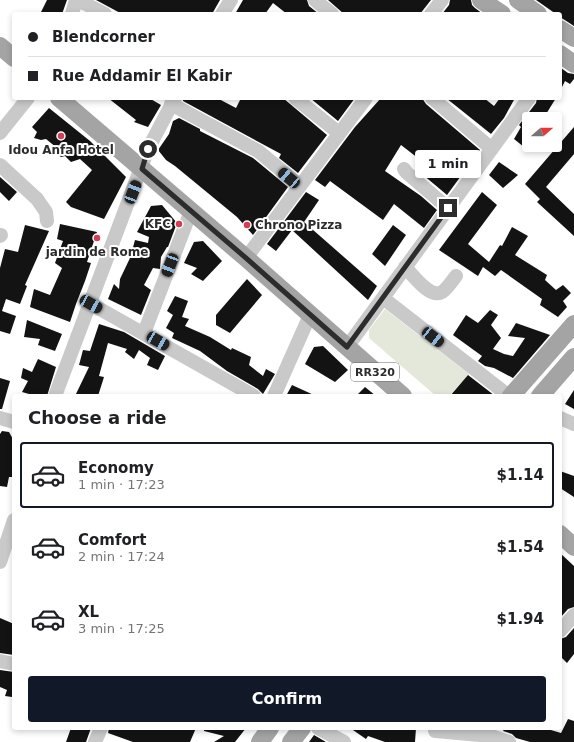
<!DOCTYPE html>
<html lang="en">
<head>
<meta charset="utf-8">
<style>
  :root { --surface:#fff; --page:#f2f2f2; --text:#202124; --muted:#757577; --line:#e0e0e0; --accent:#111827 }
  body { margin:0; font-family:"DejaVu Sans",sans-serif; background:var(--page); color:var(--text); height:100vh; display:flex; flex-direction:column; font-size:15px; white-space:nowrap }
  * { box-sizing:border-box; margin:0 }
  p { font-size:13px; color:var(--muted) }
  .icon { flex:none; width:22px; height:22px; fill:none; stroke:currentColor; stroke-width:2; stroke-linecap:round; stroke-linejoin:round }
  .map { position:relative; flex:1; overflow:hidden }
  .drawer { position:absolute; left:12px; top:394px; width:550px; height:336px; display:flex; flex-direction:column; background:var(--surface); border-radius:4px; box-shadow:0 2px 6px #0003 }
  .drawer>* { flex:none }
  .top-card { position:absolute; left:12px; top:12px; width:550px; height:88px; border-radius:4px; box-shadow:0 2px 6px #0003; display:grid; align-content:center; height:88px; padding:0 16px; background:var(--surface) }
  .needle { width:26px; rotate:70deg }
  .fabs { position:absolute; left:522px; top:112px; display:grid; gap:8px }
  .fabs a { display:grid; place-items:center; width:40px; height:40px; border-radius:4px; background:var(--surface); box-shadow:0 2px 6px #0003; font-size:20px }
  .end { position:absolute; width:18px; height:18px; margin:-9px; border:5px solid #2c2c2c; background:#fff; box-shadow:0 0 0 2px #fff }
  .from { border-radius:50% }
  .bubble { position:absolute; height:28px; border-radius:4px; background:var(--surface); box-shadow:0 2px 6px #0003; font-size:13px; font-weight:800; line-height:28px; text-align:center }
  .car { position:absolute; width:12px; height:24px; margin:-12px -6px; border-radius:5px; box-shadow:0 0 3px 1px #0007; background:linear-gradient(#222 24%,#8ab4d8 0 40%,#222 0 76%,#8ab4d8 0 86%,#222 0) }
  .top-card b { display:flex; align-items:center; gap:14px; height:38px; font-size:15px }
  .top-card b+b { border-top:1px solid var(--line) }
  .top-card i { width:10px; height:10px; background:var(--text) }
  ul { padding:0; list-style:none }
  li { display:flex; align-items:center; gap:12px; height:66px; margin:0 8px 6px; padding:0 8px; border:2px solid transparent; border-radius:4px }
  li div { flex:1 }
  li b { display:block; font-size:15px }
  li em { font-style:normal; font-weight:800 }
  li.on { border-color:var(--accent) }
  li>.icon { width:36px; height:36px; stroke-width:1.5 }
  h2 { padding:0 16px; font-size:18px; line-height:48px }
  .action { display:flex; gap:8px; margin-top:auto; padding:8px 16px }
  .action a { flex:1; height:46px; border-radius:4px; background:var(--accent); color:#fff; font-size:16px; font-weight:800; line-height:46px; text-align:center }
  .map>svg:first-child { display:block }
  .green { fill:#e3e8db }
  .building { fill:#131313 }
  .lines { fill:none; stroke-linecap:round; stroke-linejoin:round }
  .minor { stroke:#c9c9c9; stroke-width:14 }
  .major { stroke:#a4a4a4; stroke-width:18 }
  .route { stroke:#2c2c2c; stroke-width:5 }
  .poi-dot { fill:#d33e54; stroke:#fff; stroke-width:1.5 }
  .labels { text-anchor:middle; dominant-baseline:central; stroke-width:4; stroke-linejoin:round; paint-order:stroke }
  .shield { fill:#fff; stroke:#6b6b6b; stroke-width:1 }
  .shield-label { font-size:11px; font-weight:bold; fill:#2c2c2c }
  .poi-label { font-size:12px; font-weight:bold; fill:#2c2c2c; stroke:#fff }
</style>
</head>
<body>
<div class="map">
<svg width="574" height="742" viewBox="0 0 574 742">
  <rect width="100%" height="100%" fill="#fff"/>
  <path class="green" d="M385,309L469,374L449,396H436L369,338V330Z"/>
  <path class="building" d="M47,0H67L62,14H40Z
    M96,0H220L212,14H122Z
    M243,0H307L309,6L319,14H287L273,3L265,14H235Z
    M328,0H431L420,14H344Z
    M450,0H471L472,5L475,8L483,14H442L449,5Z
    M536,0H574V26L560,17V14H556Z
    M561,68L568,73L574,74V79L570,84L565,81L560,91Z
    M108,98H149L161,105L148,127L134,122L136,120Z
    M183,98H217L236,108L241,98H283L327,135L298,173L279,158L281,154L183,101Z
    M310,98H355L338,121Z
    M381,98H422L426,104L480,150L447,195L422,174L424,171L420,168L423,162L401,145L385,171L421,196L437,210L424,228L394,204L383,220L330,181L325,187L315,180L355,127Z
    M446,98H484L494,106L500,98H515L504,118L491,134Z
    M537,98H556L543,119H529V151L514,139L521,127L519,125L536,103Z
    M49,108L90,141L126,177L104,219L71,207L66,202L92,170L80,159L71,162L65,156L61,157L55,152L57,148L46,139L41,140L34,138L37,132L32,127Z
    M179,118L200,129V131L253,158L288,187L253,235L237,217L175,166L166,160L158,150L169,134L173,121Z
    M574,127V154L546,187L574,214V236L537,202L540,199L525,184Z
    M499,162L518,175L503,188L489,175Z
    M0,177L17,192L9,201L0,192Z
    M306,192L319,200L304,222L377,286L368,300L292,230L276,251L267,244Z
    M482,192L497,205L468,244L489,262L500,245L502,246L512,227L528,236L515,255L547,275L545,280L556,290L563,285L571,293L563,301L567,307L558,317L540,305L542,299L501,270L495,276L483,267L478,276L439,250Z
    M162,205L177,223L168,247H167L161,257L160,269L153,268L144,285L151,290L141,315L108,299L114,284L119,289L120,279L130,258L135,240L148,243L149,237L137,232L151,206Z
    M60,224L97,232L87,262L91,263L85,281L76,304L70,322L30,307L34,289L50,295L62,268L55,263L63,241L57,239Z
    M25,225L49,231L25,285L27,286L20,304L6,299L2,311L16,316L10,334L0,331V268L5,249L18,252Z
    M393,225L406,235L385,266L372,254Z
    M203,241L222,261L203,281L191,274L197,268L184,263L194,242Z
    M247,279L262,295L230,333L216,325V315Z
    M175,296L188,301L182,317L189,319L185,326L210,337L231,350L232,348L251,357L249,365L263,376L266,369L275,374L263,394L258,389L227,371L200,351L172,338L174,333L166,328L173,315L167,311Z
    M490,310L498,315L491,325L501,338L493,349L504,354L513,356L525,338L508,336L516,323L550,335L513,378L494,368L485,366L478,361L482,356L453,335L466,315L478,323Z
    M27,320L62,334L55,351L38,345L40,339L24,337Z
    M99,324L124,332L165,356L158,370L147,365L150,358L139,350L134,359L125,352L127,349L108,343L99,376L104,377L98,396H75L89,367L79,365L83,350L90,351Z
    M323,346L348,370L335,382L305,364L314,347Z
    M38,359L56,367L47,396H36L22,392L28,381L21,378L23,368L32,372Z
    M468,375L490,392L495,396H450Z
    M0,378L10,381L2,409H0Z
    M292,385L316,396H286Z
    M365,387L376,396H356Z
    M574,390V409L565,404Z
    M2,431L9,432L14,441V470L13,477H9L7,487L0,486V434Z
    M560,471L574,476V497L560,488Z
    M560,553L574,566V607L568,609L560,618Z
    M0,618L14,624V655L0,653Z
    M574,628V654L567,663L560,656V639L566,637Z
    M0,670L14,672V693L12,697L5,696L7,690L0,687Z
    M568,719L574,721V742H530L516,738L512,734L503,731L505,728H544L561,733Z
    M71,728H91L86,742H66Z
    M109,728H196L190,742H133L108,733Z
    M204,728H246L235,742H214L224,736L204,731Z
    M350,728H416L415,742H385L368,736L366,739Z
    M314,735L326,742H309Z"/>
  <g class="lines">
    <path class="minor" d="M78,0L105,14
      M315,0L332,14
      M72,14L76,0
      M222,14L231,0
      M431,14L442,0
      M295,98L339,133
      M432,98L492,149
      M171,104L258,151L300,186
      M0,133L28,98
      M0,165L37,199L46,212L47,221
      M404,169L407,173L448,208
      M0,236L1,235
      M246,258L366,98
      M405,267C413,275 430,299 442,292C447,289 452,281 456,276
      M383,298L509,396
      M91,304L254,396
      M144,333L191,211
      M347,347L529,98
      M55,396L148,149L175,98
      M274,396L310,315
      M0,418L14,422
      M560,418L574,424
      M0,562L14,520
      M560,631L574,615
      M0,661L14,664
      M318,728L344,742
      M435,731L491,736L509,742
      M95,742L101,728"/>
    <path class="major" d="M481,0L502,14
      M518,0L538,14
      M560,29L574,38
      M0,46L14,58
      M560,54L574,64
      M59,98L246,258L403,396
      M511,396L574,324
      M540,396L574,357
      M560,534L574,547
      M260,742L270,728
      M291,742L302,728"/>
  </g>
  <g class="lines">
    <path class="route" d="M148,149L142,169L246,258L347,347L448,208"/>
  </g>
  <g class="poi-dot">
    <circle cx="61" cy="136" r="4"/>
    <circle cx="179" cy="224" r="4"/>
    <circle cx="247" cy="225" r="4"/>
    <circle cx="97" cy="238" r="4"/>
  </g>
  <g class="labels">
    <rect class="shield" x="351" y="363" width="48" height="18" rx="3"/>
    <g class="shield-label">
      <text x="375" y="372">RR320</text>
    </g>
    <g class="poi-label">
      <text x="61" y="150">Idou Anfa Hotel</text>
      <text x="171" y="224" text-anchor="end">KFC</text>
      <text x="255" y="225" text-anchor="start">Chrono Pizza</text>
      <text x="97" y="252">jardin de Rome</text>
    </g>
  </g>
</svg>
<div class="fabs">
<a><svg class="needle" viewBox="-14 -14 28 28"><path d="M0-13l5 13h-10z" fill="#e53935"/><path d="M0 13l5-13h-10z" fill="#757577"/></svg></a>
</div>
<i class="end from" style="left:148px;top:149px"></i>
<i class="end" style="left:448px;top:208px"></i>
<div class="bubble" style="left:415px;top:150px;width:66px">1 min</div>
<i class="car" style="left:289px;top:178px;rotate:310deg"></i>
<i class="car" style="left:133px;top:192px;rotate:21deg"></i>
<i class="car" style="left:170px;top:265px;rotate:201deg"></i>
<i class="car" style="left:91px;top:304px;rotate:119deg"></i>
<i class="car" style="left:433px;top:337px;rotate:128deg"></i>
<i class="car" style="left:158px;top:341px;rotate:120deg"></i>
<div class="top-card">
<b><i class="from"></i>Blendcorner</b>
<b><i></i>Rue Addamir El Kabir</b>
</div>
<section class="drawer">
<h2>Choose a ride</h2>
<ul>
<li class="on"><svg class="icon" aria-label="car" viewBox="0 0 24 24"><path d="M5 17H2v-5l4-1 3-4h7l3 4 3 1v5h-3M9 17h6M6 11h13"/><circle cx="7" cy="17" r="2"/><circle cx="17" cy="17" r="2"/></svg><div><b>Economy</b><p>1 min · 17:23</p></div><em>$1.14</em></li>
<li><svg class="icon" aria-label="car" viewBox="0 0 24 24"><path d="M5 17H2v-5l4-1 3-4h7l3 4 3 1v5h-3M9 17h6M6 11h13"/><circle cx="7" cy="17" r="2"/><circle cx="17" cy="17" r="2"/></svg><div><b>Comfort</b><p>2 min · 17:24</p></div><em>$1.54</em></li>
<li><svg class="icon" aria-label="car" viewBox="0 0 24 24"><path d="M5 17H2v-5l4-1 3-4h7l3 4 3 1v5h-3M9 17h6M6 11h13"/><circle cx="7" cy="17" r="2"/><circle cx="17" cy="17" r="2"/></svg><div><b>XL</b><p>3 min · 17:25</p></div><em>$1.94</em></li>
</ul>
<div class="action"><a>Confirm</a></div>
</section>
</div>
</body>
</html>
